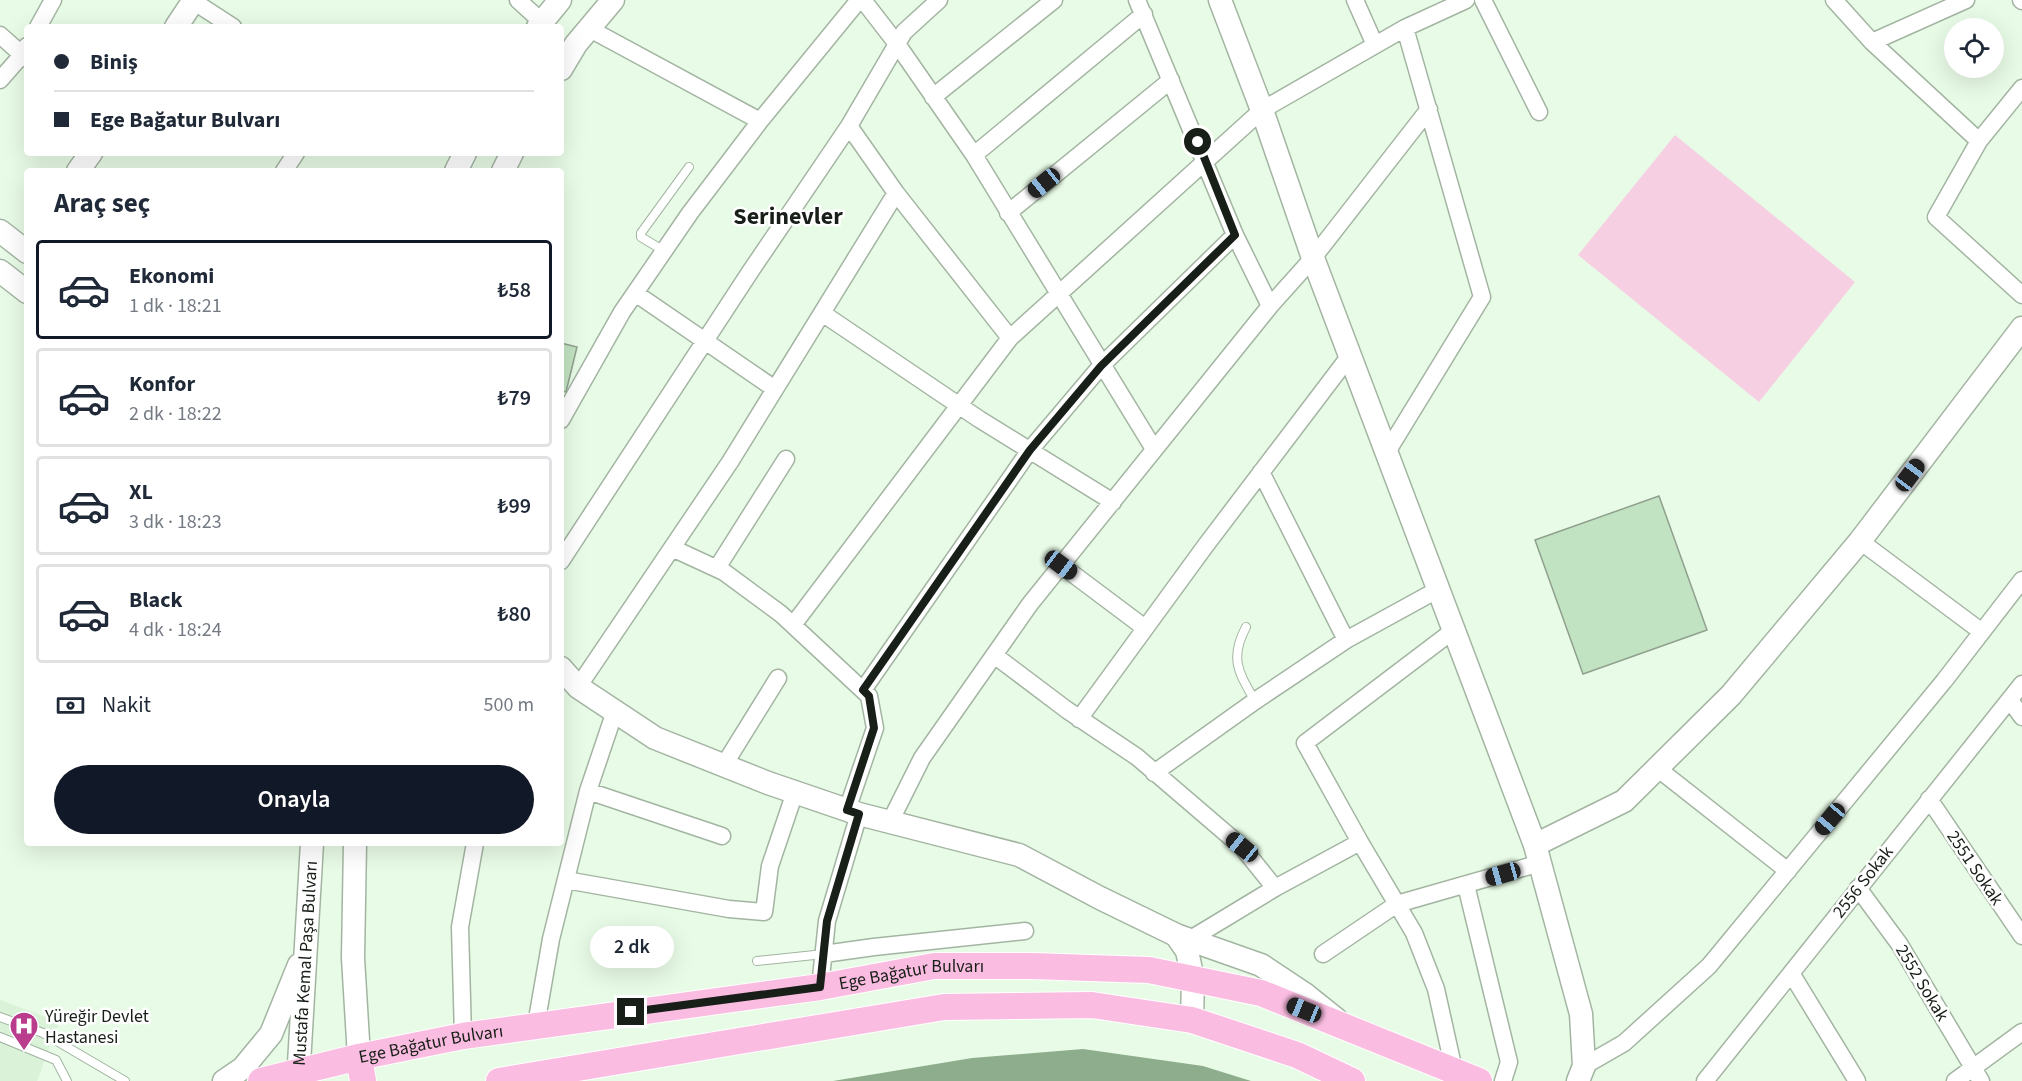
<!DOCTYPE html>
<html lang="tr">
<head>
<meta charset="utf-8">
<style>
  :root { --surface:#fff; --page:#f2f2f3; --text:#1f2937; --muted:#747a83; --line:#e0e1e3; --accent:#111827 }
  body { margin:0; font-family:"Source Sans 3",sans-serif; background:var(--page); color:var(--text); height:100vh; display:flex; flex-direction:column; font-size:22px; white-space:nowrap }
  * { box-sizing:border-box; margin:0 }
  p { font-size:20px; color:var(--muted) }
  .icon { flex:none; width:33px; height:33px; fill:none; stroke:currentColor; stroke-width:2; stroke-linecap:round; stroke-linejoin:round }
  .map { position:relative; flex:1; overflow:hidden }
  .side { position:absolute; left:24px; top:168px; width:540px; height:678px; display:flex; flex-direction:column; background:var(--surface); border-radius:6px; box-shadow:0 6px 24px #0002 }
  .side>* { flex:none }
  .guide { position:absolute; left:24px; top:24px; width:540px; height:132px; border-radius:6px; box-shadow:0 6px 24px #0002; display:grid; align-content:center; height:132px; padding:0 30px; background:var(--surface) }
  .fabs { position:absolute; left:1944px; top:18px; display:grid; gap:12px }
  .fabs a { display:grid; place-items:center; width:60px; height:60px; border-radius:50%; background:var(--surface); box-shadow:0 6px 24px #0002; font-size:30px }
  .end { position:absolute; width:27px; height:27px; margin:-14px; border:8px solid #181f18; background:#fff; box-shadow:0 0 0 3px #fff }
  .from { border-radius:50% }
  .bubble { position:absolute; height:42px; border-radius:21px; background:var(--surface); box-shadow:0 6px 24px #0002; font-size:20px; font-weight:600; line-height:42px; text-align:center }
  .car { position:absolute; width:18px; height:36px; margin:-18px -9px; border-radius:8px; box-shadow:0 0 4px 2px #0007; background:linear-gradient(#222 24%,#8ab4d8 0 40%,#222 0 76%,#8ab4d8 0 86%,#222 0) }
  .guide b { display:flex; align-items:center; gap:21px; height:57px; font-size:22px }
  .guide b+b { border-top:2px solid var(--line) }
  .guide i { width:15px; height:15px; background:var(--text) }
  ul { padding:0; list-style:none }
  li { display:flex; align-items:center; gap:18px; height:99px; margin:0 12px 9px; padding:0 18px; border:3px solid var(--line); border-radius:6px }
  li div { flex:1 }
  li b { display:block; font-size:22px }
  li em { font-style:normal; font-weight:600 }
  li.active { border-color:var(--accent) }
  li>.icon { width:54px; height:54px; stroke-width:1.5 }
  h2 { padding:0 30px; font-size:27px; line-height:72px }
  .pay { display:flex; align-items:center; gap:15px; height:66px; padding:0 30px; font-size:22px }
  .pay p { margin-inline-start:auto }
  .action { display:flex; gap:12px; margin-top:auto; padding:12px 30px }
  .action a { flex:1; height:69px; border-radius:36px; background:var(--accent); color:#fff; font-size:24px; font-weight:600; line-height:69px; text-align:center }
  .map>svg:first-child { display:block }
  .built { fill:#d9f2d8 }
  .park { fill:#f6cfe3 }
  .water { fill:#8ead8d }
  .building { fill:#c2e3c1; stroke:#8fa08e; stroke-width:1.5 }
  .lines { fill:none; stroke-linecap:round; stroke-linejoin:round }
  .lane-casing { stroke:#a3b5a2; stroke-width:10 }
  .street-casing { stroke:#a3b5a2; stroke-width:19 }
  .secondary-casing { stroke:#a3b5a2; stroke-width:25 }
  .primary-casing { stroke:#fff; stroke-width:28 }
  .lane { stroke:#fff; stroke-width:8 }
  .street { stroke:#fff; stroke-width:16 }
  .secondary { stroke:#fff; stroke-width:22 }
  .primary { stroke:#fabce0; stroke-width:26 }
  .route { stroke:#181f18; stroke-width:8 }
  .labels { text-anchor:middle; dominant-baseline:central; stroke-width:5; stroke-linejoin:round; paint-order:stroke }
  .street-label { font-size:18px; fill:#181f18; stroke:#fff }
  .poi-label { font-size:18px; fill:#181f18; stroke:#fff; text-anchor:start }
  .district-label { font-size:24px; font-weight:bold; fill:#181f18; stroke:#fff }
</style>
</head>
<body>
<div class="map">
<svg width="2022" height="1081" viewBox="0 0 2022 1081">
  <rect width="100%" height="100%" fill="#e8fbe6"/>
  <path class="built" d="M0,1000L59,1022L37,1081H0Z"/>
  <path class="park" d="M1675,135L1855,282L1759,402L1578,255Z"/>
  <path class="water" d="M1083,1049L1203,1066L1251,1081H833L972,1058Z"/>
  <path class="building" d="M561,343L577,347L566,392L561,391Z
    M1659,496L1707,630L1583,674L1535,540Z"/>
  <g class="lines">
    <g class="lane-casing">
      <path id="lane" d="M664,251L641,237V233L689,167
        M1246,627C1229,659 1239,673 1255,701
        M757,961L824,954
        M0,1017L43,1033L125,1081
        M0,1037L56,1060L67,1081"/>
    </g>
    <g class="street-casing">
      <path id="street" d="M518,0L542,22
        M863,0L897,44L974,155L1154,449
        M1137,0L1235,235L1270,306
        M1355,0L1375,45
        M1483,0L1539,112
        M1834,0L1872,42L1979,141
        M2021,0L2022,1
        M193,1L233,27
        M38,27L53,0
        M588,28L760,121
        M0,35L27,59
        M1872,42L1966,0
        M0,80L22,55L27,46
        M2022,88L1979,141L1936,217L2022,295
        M933,97L1054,0
        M849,126L896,193L1010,338
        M974,155L1144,14
        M284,171L296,153
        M1008,213L1171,80
        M635,293L775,389
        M822,313L979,419L1113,502
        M561,420L622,312L690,213L760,121L859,0
        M1387,452L1482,297L1405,28
        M1261,472L1346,640
        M1860,541L1982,632
        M672,548L724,572L781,614L869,696L875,728L847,810
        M561,561L750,272L849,126L904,32L939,0
        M1061,565L1145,628
        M717,568L786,459
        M793,625L1010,338L1262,110L1405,28L1466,0
        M1454,630L1305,743L1360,842L1414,933L1436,989L1454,1070
        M994,655L1067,710L1137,757L1242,847L1275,888
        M578,687L730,462L896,193
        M863,690L1030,450L1101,366L1235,235
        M2010,700L2022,717
        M1079,719L1206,545L1351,354
        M724,765L778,678
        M1657,768L1788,871
        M1154,773L1255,701L1346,640L1439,589
        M588,791L722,836
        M1929,799L2022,936
        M890,822L922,758L1030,604L1270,306L1313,258L1429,109
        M566,880L729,909L764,912L770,866L795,792
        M1466,885L1509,1062L1503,1081
        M1858,888L1900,945L1981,1081
        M1189,940L1275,888L1360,842
        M824,954L874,947L1025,931
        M1323,954L1397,904L1540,863
        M1791,973L1857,1081
        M820,987L827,921L859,814
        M536,1025L551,939L588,791L615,711
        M463,1036L460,927L475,843
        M1584,1066L1624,1043L1709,966L1944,681L2022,580
        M1705,1081L2022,684
        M1955,1081L2022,1032"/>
    </g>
    <g class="secondary-casing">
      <g id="secondary">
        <path d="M1220,0L1262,110L1313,258L1535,845L1581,1014L1584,1066L1578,1081"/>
        <path d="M176,27L194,0"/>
        <path d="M538,27L560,0"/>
        <path d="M561,69L576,44L613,0"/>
        <path d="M78,171L91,153"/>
        <path d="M456,171L465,153"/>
        <path d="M503,171L512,153"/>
        <path d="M0,231L27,252"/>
        <path d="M0,271L27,292"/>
        <path d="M561,668L578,687L655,738L768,783L859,814L1019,855L1100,898L1176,935L1261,965L1306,995L1336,1019"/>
        <path d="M355,843L353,958L359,1057"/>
        <path d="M1535,845L1624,801L1731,695L1860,541L2022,328"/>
        <path d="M1176,935L1187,951L1193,979L1192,1020"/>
        <path d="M224,1081L243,1068L271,1034L299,965"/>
        <path id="s1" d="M298,1081L312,843"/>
      </g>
    </g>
    <g class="primary-casing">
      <g id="primary">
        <path d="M359,1057L363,1081"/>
        <path id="s2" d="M261,1081L359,1057L463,1036L820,987L934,966H1032L1149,970L1261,993L1479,1081"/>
        <path d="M499,1081L944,1007L1092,1005L1192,1020L1297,1055L1352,1081"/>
      </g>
    </g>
    <use href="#lane" class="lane"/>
    <use href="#street" class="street"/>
    <use href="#secondary" class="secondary"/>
    <use href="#primary" class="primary"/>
  </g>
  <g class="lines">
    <path class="route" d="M631,1012L820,987L827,921L859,814L847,810L874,728L869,696L863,690L1030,450L1101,366L1235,235L1198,142"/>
  </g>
  <defs>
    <g id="hospital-pin" transform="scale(1.5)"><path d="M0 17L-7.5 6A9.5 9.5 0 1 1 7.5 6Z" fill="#b93d8c" stroke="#fff"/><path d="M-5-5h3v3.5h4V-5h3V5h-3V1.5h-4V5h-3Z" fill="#fff"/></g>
  </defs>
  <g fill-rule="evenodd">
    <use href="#hospital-pin" x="24" y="1026"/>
  </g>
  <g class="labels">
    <g class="street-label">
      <text transform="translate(1975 868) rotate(56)">2551 Sokak</text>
      <text transform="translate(1863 882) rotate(-52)">2556 Sokak</text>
      <text stroke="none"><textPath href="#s1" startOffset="118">Mustafa Kemal Paşa Bulvarı</textPath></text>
      <text stroke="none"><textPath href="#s2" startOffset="660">Ege Bağatur Bulvarı</textPath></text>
      <text transform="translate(1922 983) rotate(59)">2552 Sokak</text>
      <text stroke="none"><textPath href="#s2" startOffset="174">Ege Bağatur Bulvarı</textPath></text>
    </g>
    <g class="poi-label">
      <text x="45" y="1016">Yüreğir Devlet<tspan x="45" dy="21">Hastanesi</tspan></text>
    </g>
    <g class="district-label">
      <text x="788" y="216">Serinevler</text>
    </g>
  </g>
</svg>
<div class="fabs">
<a><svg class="icon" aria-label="locate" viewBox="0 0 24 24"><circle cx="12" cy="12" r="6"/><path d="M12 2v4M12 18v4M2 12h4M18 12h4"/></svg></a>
</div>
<i class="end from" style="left:1198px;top:142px"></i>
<i class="end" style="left:631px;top:1012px"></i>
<div class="bubble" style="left:590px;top:926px;width:84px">2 dk</div>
<i class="car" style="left:1044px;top:183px;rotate:231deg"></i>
<i class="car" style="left:1910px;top:475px;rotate:37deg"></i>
<i class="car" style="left:1061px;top:565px;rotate:127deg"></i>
<i class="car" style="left:1830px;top:819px;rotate:220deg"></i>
<i class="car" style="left:1242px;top:847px;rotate:309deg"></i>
<i class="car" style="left:1503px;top:874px;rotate:254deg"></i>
<i class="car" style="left:1304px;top:1010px;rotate:292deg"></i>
<div class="guide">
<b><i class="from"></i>Biniş</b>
<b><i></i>Ege Bağatur Bulvarı</b>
</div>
<section class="side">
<h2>Araç seç</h2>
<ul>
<li class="active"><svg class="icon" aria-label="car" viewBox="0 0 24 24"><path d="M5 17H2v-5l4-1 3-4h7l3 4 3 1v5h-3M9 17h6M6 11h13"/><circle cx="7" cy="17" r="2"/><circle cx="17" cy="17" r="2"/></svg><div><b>Ekonomi</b><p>1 dk · 18:21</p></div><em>₺58</em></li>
<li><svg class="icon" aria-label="car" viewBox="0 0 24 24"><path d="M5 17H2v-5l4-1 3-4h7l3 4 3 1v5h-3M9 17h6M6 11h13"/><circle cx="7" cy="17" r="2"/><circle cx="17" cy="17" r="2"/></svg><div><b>Konfor</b><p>2 dk · 18:22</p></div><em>₺79</em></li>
<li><svg class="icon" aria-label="car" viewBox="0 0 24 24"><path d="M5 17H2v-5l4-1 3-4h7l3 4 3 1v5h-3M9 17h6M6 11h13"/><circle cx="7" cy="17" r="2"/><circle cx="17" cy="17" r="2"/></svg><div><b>XL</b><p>3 dk · 18:23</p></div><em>₺99</em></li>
<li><svg class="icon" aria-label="car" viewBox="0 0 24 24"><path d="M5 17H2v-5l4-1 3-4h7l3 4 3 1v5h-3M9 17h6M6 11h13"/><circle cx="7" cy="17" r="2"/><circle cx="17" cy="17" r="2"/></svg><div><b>Black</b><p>4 dk · 18:24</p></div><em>₺80</em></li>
</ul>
<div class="pay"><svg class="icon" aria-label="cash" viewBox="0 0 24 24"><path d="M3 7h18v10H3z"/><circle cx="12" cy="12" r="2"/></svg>Nakit<p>500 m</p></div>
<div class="action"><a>Onayla</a></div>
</section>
</div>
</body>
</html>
